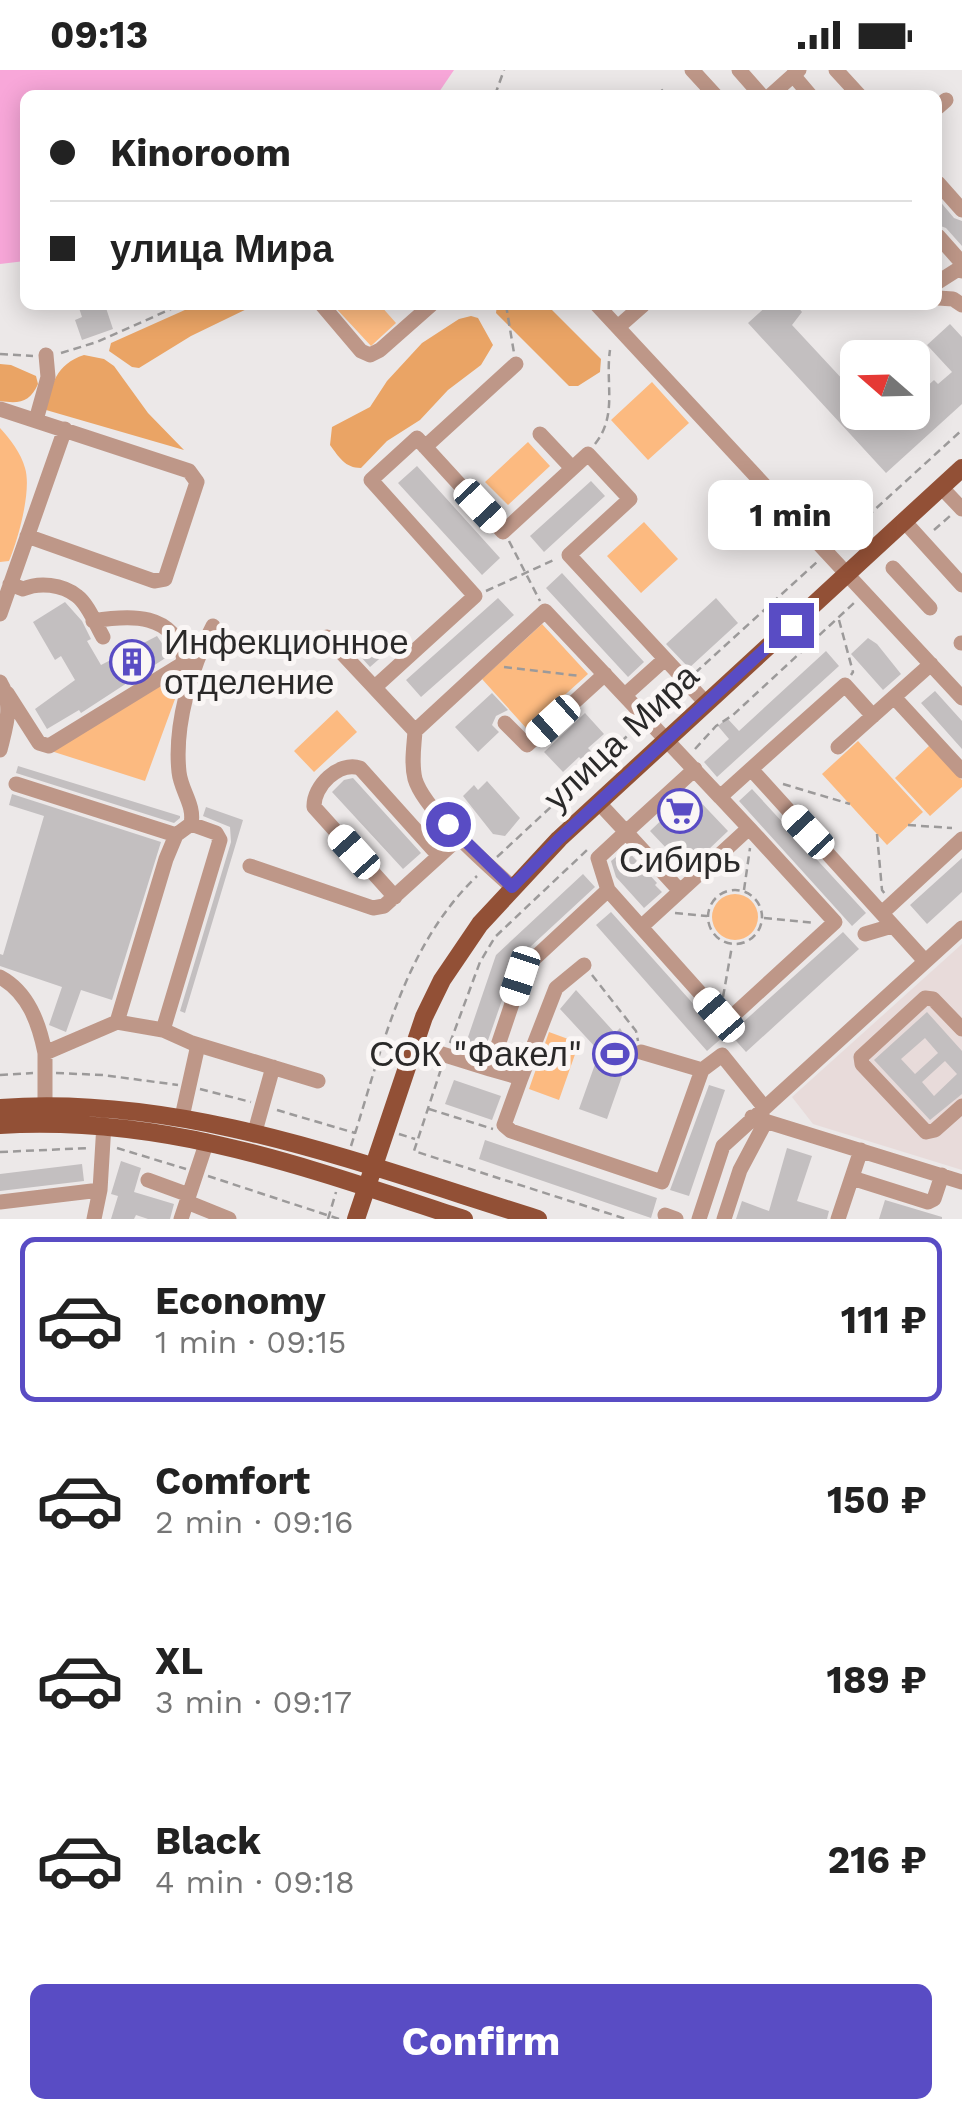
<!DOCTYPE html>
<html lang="en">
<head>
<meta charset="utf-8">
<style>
  :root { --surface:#fff; --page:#f6f6f6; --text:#222; --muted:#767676; --line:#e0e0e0; --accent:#594cc4 }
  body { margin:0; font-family:"Work Sans",sans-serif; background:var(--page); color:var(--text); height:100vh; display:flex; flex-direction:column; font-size:38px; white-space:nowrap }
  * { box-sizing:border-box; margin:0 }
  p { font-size:32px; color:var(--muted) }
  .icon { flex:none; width:55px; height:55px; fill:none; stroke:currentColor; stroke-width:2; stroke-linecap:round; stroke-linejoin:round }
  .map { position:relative; height:1149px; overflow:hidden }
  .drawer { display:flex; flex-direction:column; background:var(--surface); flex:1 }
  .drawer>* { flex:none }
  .top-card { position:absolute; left:20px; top:20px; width:922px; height:220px; border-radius:15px; box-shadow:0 5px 25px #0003; display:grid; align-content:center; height:220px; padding:0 30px; background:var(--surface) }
  .needle { width:65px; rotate:290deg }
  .buttons { position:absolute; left:840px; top:270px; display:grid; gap:20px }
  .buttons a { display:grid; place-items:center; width:90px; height:90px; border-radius:15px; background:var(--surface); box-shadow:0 5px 25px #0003; font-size:50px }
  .end { position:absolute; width:45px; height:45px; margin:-22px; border:12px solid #594cc4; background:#fff; box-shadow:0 0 0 5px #fff }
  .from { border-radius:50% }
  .bubble { position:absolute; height:70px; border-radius:15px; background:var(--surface); box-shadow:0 5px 25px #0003; font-size:32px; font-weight:700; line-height:70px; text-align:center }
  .car { position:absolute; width:30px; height:60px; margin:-30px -15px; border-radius:12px; box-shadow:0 0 8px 2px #0007; background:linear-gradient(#fff 24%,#345 0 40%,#fff 0 76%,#345 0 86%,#fff 0) }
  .top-card b { display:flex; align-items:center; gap:35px; height:95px; font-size:38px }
  .top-card b+b { border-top:2px solid var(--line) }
  .top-card i { width:25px; height:25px; background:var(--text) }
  ul { padding:18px 0 0; list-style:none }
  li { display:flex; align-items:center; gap:30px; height:165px; margin:0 20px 15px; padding:0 10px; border:5px solid transparent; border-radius:15px }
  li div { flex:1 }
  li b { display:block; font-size:38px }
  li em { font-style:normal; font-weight:700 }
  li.on { border-color:var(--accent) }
  li>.icon { width:90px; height:90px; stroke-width:1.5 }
  .action { display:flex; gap:20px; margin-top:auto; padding:20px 30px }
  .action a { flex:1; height:115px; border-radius:15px; background:var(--accent); color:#fff; font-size:40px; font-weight:700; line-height:115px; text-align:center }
  .status { display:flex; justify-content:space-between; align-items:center; height:70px; padding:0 50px; background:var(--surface); direction:ltr }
  .status svg { height:28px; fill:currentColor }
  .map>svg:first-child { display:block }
  .built { fill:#e8dbda }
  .green { fill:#fcba80 }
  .forest { fill:#eaa465 }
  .water { fill:#f8a7d9 }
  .building { fill:#c3bfc0; fill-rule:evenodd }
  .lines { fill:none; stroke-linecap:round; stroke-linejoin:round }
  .path { stroke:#9c9a9a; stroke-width:2.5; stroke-dasharray:8 5; stroke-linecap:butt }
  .minor { stroke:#be9788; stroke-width:15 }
  .major { stroke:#925036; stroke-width:18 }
  .route { stroke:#594cc4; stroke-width:12 }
  .labels { text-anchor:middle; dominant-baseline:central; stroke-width:10; stroke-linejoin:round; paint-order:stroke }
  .poi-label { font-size:35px; fill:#2a2929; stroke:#faf6f5; text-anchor:start }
  .street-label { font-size:35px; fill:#2a2929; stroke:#faf6f5 }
</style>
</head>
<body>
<div class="status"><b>09:13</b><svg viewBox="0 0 49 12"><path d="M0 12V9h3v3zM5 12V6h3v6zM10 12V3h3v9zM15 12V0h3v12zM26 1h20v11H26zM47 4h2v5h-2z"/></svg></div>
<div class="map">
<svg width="962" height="1149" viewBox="0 0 962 1149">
  <rect width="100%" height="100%" fill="#ece8e8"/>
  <path class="built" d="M962,874V1100L813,1054L792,1027Z"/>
  <path class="green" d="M333,235H380L396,253L371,276Z
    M652,312L689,353L648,390L611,350Z
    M0,358C10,369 21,383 25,398C32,420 18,470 9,491L0,492Z
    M528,372L550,396L508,435L485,412Z
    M644,452L678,489L641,523L607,486Z
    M542,554L588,604L527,659L482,609Z
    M186,599L145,711L51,681Z
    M337,640L357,662L314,702L294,681Z
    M858,671L923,742L887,775L822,704Z
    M930,675L962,710V717L930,746L895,708Z
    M712 847a23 23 0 1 1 46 0a23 23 0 1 1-46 0Z
    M549,962L579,973L559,1030L529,1019Z"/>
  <path class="forest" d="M196,235H255L191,266L139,298L132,297L109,281L111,273Z
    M497,235H547L601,289L600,302L578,316H569L496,243Z
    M471,246L478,248L493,275L481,295L448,320L420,350L387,371L361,398C345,398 339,387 330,375L332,357L370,337L387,311L422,273L459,249Z
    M84,285L104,289L114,296L148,343L184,380L46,340C51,315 56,294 84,285Z
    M0,294L11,295L36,306L38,314C30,332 20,334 0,331Z"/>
  <path class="water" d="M0,0H454L437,25H25V191L0,194Z"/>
  <path class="building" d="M938,129L954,148L962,151V176L946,158L938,155Z
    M78,235H105L113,259L82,270L75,250L82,247Z
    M768,235H796L802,242L792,255L858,326V342H872L885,356L899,342H912V330L934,310L938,314L952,302L927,275L950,254L962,267V334L886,403L748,253Z
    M417,396L500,488L482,505L398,413Z
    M591,411L605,426L544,482L530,466Z
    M562,503L644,592L628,607L546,518Z
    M498,528L514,545L421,627L406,610Z
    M716,528L738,553L689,598L666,574Z
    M65,532L82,551L91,569L87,571L101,595L157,566L170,585L81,643L79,640L47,659L35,639L75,610L61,586L55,590L33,552Z
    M368,563L386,583L370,597L352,577Z
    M868,568L877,574L901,604L883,620L851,584Z
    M826,581L839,596L717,707L704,692L729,669L718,656L727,648L739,661Z
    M935,621L962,651V679L921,633Z
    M492,623L508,640L496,646L492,655L499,662L478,682L455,657Z
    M585,643L604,664L588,678L598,689L589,698L579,687L563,702L544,682Z
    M18,696L180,746V748L174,753L16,703Z
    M353,708L421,783L403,799L332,722L344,710Z
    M487,711L520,748L505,766L493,764L463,726L474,715L478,720Z
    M752,719L866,843L852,856L739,731Z
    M691,722L728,761L687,800L650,761Z
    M12,724L161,772L112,930L81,920L66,962L49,955L62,917L0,896V884L3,885L44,746L9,735Z
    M206,737L243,750L185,943L180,941L231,772L230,757L203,746Z
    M626,779L657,813L655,815L662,822L644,838L616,807L611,791Z
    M962,788V822L927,854L910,835Z
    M583,804L595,817L516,890L485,979L466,973L496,885Z
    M611,842L723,967L707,981L596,855Z
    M843,862L859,879L746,982L730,964Z
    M576,920L615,963L620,958L631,976L630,997L626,995L607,1049L579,1039L598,986L597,979L560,939Z
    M927,942L962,981V1024L930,1050L874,990ZM925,968L938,983L915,1004L901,989ZM945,991L957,1004L934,1026L922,1012Z
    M454,1010L501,1026L492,1050L445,1034Z
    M709,1015L725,1020L689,1126L670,1120Z
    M485,1070L657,1128L651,1148L479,1089Z
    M787,1078L812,1086L797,1131L829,1141L827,1149H736L742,1131L769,1141Z
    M121,1091L141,1098L134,1122L174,1134L170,1149H148L136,1145L134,1149H111L118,1126L111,1124Z
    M82,1094L84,1111L0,1121V1104Z
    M885,1130L942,1147V1149H879Z"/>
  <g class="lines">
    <path class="path" d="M495,25L504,0
      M657,25L666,17
      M506,235L514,283
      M61,283L97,272L180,235
      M0,284L33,286
      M595,374C618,345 605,314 610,280
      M934,460L950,446
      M509,471L540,531
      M838,473L962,360
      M486,521L556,489
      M839,550L853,602L851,605
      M504,597L580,606
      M695,603L818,491
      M654,640L674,622
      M695,679L716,656L733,645L854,533
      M783,714L850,734
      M908,755L952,758
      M877,764L882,820L885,824
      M497,787L638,656
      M744,820L750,778
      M708 847a27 27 0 1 1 54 0a27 27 0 1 1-54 0Z
      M675,843L707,846
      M764,848L815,853
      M592,905L636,961L638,971
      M723,927L732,876
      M450,973L480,892L495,867L587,780
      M441,999L414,1081L626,1149
      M56,1003L103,1005L178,1015
      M0,1005L33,1003
      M200,1019L251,1032
      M429,1039L493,1059
      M277,1040L355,1063
      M399,1064L415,1069
      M351,1076C382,981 402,878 477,806
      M117,1078L186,1099
      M0,1082L89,1078
      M208,1106L339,1149
      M328,1149L336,1122"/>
    <path class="minor" d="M692,0L715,25
      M739,0L761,25
      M836,0L859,25
      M793,5L810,25
      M771,25L799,0
      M938,37L946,30
      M938,113L962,140
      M938,166L962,193V201
      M938,212L960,198
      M938,228L953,229L962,235
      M322,235L361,281L370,285L380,280L431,235
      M597,235L962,628
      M618,257L643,235
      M0,339L189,401L197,412L165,509L154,511L27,466
      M36,350L48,307L46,285
      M540,364L572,398
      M425,377L516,294
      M941,417L962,439
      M904,451L962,515
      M893,498L930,538
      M10,514L23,519C39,512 62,514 77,526C88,534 96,555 103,567
      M0,544L65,359
      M327,567L415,661
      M961,573H962
      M0,612C14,635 6,655 0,680
      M375,617L475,526L371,410L417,368L503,462L588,384L630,429L569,485L706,633
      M7,623L39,673L49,676L181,595L184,589C174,542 130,545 93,551
      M625,625L665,589
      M894,627L962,701
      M505,653L527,675L605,604
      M838,677L931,594
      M751,699L845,615L873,646
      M16,714L176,765
      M599,733L626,762L598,788L608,820
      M250,796L373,838L384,836L460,767
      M512,817C487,794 424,740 415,709C411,693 414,677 415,661L545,541L720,727L751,699L925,891
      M680,821L626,762L695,699
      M395,827L314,737C313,716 339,691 360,698L439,786
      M882,843L962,769
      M641,857L726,952L835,852L749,758
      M865,864L892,856
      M0,907C28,922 39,953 45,983
      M117,952L163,960L220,770L216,763L191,754
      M962,959L933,929L925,928L861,987L862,994L926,1062L935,1060L962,1036
      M163,960L192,973L318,1011
      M413,975L490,999L524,898L608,820L641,857L749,758L720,727
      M641,982L702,1000
      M490,999L521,1008L504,1055L511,1061L662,1112L702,1000L722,985L764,1037
      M521,1008L556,918L584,895
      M45,1036V983L117,952L166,789L176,765L191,754C195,735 181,721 179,702C174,655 191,597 213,556
      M182,1047L198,975
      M752,1047L962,1112
      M254,1065L273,997
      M852,1108L928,1132L934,1129L942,1105
      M148,1110L189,1125
      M0,1132L100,1120
      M187,1132L229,1149
      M665,1145L676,1149
      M94,1149L100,1120L104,1054
      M181,1149L207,1071
      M699,1149L723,1076L962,858
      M724,1149L740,1100L766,1051
      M838,1149L861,1080"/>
    <path class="major" d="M0,1038C185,1024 364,1095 538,1149
      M0,1055C167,1045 308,1098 464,1149
      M356,1149L424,947L442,910L480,854L559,769L962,398"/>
  </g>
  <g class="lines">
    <path class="route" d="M448,754L512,817L559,769L791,555"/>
  </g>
  <defs>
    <g id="building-ring" transform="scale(2.25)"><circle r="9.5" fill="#faf6f5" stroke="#594cc4" stroke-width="1.5"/><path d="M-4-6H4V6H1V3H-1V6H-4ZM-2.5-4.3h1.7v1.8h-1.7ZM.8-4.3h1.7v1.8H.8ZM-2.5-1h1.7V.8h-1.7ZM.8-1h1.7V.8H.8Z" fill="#594cc4"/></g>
    <g id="supermarket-ring" transform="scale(2.25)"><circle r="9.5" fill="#faf6f5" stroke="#594cc4" stroke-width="1.5"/><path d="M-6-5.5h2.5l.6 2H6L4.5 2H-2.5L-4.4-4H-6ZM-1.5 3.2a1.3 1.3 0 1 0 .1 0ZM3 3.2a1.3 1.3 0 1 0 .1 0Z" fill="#594cc4"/></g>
    <g id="stadium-ring" transform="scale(2.25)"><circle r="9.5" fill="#faf6f5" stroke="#594cc4" stroke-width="1.5"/><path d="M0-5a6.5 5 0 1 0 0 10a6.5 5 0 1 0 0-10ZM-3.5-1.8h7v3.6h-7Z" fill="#594cc4"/></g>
  </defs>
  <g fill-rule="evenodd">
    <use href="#building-ring" x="132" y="592"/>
    <use href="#supermarket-ring" x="680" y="741"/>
    <use href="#stadium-ring" x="615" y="984"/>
  </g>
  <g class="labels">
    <g class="poi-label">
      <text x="164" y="572">Инфекционное<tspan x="164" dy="40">отделение</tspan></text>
      <text x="680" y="790" text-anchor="middle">Сибирь</text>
      <text x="582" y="984" text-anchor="end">СОК "Факел"</text>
    </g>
    <g class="street-label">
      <text transform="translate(621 667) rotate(-43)">улица Мира</text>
    </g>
  </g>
</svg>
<div class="buttons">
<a><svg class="needle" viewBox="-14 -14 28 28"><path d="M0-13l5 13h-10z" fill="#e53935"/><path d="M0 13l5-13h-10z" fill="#767676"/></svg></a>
</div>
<i class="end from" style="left:448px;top:754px"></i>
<i class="end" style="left:791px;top:555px"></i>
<div class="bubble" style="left:708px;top:410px;width:165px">1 min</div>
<i class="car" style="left:480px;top:436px;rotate:137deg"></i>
<i class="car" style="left:553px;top:651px;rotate:228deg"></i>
<i class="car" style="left:808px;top:762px;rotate:317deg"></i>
<i class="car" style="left:354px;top:782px;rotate:318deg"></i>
<i class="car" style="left:520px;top:906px;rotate:198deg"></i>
<i class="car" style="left:719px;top:945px;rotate:319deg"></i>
<div class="top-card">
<b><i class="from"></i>Kinoroom</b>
<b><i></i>улица Мира</b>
</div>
</div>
<section class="drawer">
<ul>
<li class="on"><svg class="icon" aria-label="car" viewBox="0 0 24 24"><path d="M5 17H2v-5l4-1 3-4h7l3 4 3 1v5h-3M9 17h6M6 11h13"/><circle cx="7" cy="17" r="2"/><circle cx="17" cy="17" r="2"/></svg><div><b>Economy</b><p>1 min · 09:15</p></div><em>111 ₽</em></li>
<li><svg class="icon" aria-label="car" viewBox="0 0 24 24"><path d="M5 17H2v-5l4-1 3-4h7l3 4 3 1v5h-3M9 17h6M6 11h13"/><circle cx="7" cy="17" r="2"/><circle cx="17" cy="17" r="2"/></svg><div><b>Comfort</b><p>2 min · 09:16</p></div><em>150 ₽</em></li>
<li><svg class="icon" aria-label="car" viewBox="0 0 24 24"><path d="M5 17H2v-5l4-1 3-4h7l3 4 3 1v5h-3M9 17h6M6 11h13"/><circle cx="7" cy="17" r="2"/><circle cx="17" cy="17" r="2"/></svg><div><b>XL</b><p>3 min · 09:17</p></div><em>189 ₽</em></li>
<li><svg class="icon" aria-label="car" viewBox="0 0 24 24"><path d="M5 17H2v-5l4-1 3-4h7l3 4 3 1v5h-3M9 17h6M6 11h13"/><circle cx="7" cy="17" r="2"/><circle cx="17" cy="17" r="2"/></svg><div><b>Black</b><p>4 min · 09:18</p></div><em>216 ₽</em></li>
</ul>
<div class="action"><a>Confirm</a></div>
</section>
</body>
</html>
